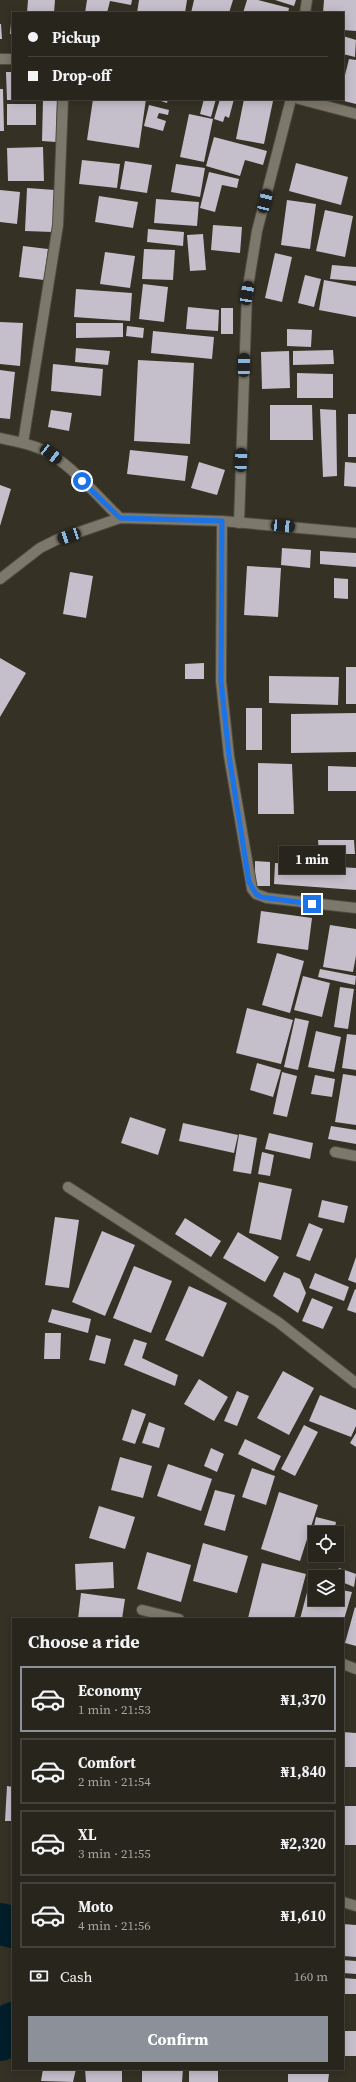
<!DOCTYPE html>
<html lang="en">
<head>
<meta charset="utf-8">
<style>
  :root { --surface:#28251c; --page:#343129; --text:#f1f3f6; --muted:#a5a5a3; --line:#44423b; --accent:#8c9099 }
  body { margin:0; font-family:"Source Serif 4",serif; background:var(--page); color:var(--text); height:100vh; display:flex; flex-direction:column; font-size:15px; white-space:nowrap }
  * { box-sizing:border-box; margin:0 }
  p { font-size:13px; color:var(--muted) }
  .icon { flex:none; width:22px; height:22px; fill:none; stroke:currentColor; stroke-width:2; stroke-linecap:round; stroke-linejoin:round }
  .map { position:relative; flex:1; overflow:hidden }
  .sheet { position:absolute; left:12px; top:1618px; width:332px; height:452px; display:flex; flex-direction:column; background:var(--surface); border-radius:0px; box-shadow:0 2px 10px #0003,0 0 0 1px var(--line) }
  .sheet>* { flex:none }
  .hud { position:absolute; left:12px; top:12px; width:332px; height:88px; border-radius:0px; box-shadow:0 2px 10px #0003,0 0 0 1px var(--line); display:grid; align-content:center; height:88px; padding:0 16px; background:var(--surface) }
  .buttons { position:absolute; left:308px; top:1526px; display:grid; gap:8px }
  .buttons a { display:grid; place-items:center; width:36px; height:36px; border-radius:0px; background:var(--surface); box-shadow:0 2px 10px #0003,0 0 0 1px var(--line); font-size:20px }
  .end { position:absolute; width:18px; height:18px; margin:-9px; border:5px solid #1a73e8; background:#fff; box-shadow:0 0 0 2px #fff }
  .from { border-radius:50% }
  .bubble { position:absolute; height:28px; border-radius:0px; background:var(--surface); box-shadow:0 2px 10px #0003,0 0 0 1px var(--line); font-size:13px; font-weight:700; line-height:28px; text-align:center }
  .car { position:absolute; width:12px; height:24px; margin:-12px -6px; border-radius:5px; box-shadow:0 0 3px 1px #0007; background:linear-gradient(#222 24%,#8ab4d8 0 40%,#222 0 76%,#8ab4d8 0 86%,#222 0) }
  .hud b { display:flex; align-items:center; gap:14px; height:38px; font-size:15px }
  .hud b+b { border-top:1px solid var(--line) }
  .hud i { width:10px; height:10px; background:var(--text) }
  ul { padding:0; list-style:none }
  li { display:flex; align-items:center; gap:12px; height:66px; margin:0 8px 6px; padding:0 8px; border:2px solid var(--line); border-radius:0px }
  li div { flex:1 }
  li b { display:block; font-size:15px }
  li em { font-style:normal; font-weight:700 }
  li.active { border-color:var(--accent) }
  li>.icon { width:36px; height:36px; stroke-width:1.5 }
  h2 { padding:0 16px; font-size:18px; line-height:48px }
  .pay { display:flex; align-items:center; gap:10px; height:44px; padding:0 16px; font-size:15px }
  .pay p { margin-inline-start:auto }
  .button { display:flex; gap:8px; margin-top:auto; padding:8px 16px }
  .button a { flex:1; height:46px; border-radius:0px; background:var(--accent); color:#fff; font-size:16px; font-weight:700; line-height:46px; text-align:center }
  .map>svg:first-child { display:block }
  .lines { fill:none; stroke-linecap:round; stroke-linejoin:round }
  .river { stroke:#001e2a; stroke-width:42 }
  .building { fill:#c5becb }
  .minor-casing { stroke:#4f4c42; stroke-width:12 }
  .tertiary-casing { stroke:#4f4c42; stroke-width:12 }
  .minor { stroke:#7c786b; stroke-width:10 }
  .tertiary { stroke:#7c786b; stroke-width:10 }
  .route { stroke:#1a73e8; stroke-width:5 }
</style>
</head>
<body>
<div class="map">
<svg width="356" height="2082" viewBox="0 0 356 2082">
  <rect width="100%" height="100%" fill="#353125"/>
  <g class="lines">
    <path class="river" d="M0,1924L13,1927
      M0,2040L13,2023"/>
  </g>
  <path class="building" d="M28,0H55L54,13H27Z
    M87,0H132L131,5L110,1L107,13H85Z
    M139,0H187L185,13H137Z
    M194,0H233L229,13H191Z
    M247,0H258L289,8L288,13H243Z
    M275,0H296L294,6Z
    M324,0H356V31L343,30V13H323Z
    M12,12H13V34H10Z
    M0,24H1L2,39H0Z
    M343,36L356,40L355,57L343,54Z
    M349,59L356,60V104L340,100L343,99V83Z
    M6,72H13V100H7Z
    M0,89H3L4,131H0Z
    M43,99H57L56,142L42,141Z
    M93,99H146L139,148L87,140Z
    M155,99H168L167,103Z
    M204,99H216L211,117L200,114Z
    M220,99H234L229,118L225,116L223,122L214,119Z
    M244,99L273,101L264,144L236,139Z
    M7,104H36V125H7Z
    M149,105L169,110L168,115L159,113L157,118L166,121L163,131L144,126Z
    M189,114L213,119L204,162L180,157Z
    M214,137L267,151L263,165L245,160L240,176L206,166Z
    M43,147L44,181H8L7,148Z
    M82,160L120,164L117,188L79,184Z
    M125,161L152,165L147,193L120,189Z
    M296,163L348,177L341,205L289,191Z
    M176,164L205,168L200,197L171,192Z
    M209,172L239,179L237,188L222,185L215,212L200,208Z
    M27,188L55,190L53,232L25,231Z
    M0,190L20,192L17,224L0,222Z
    M99,196L138,202L133,228L95,222Z
    M156,199L199,202L197,226L154,223Z
    M287,200L316,204L310,249L281,245Z
    M325,210L353,216L345,257L316,251Z
    M213,225L242,227L240,253L211,250Z
    M148,229L184,232L183,246L147,242Z
    M203,234L206,270L190,271L187,235Z
    M23,246L48,249L44,280L19,277Z
    M144,249L175,250L173,280L142,279Z
    M105,252L135,256L130,288L100,284Z
    M275,253L292,257L282,302L265,298Z
    M332,265L356,267V281L330,279Z
    M305,275L321,279L314,307L298,303Z
    M324,280L356,286V317L319,310Z
    M143,284L168,287L164,322L139,319Z
    M76,289L132,293L130,321L74,317Z
    M188,307L219,310L218,331L186,329Z
    M221,308H233V334H221Z
    M0,322L23,323L20,366L0,364Z
    M76,323H123V337L76,338Z
    M127,326L144,328L143,338L126,336Z
    M287,329L312,330L311,347L287,346Z
    M153,331L214,337L212,359L151,353Z
    M76,348L110,351L108,365L75,362Z
    M333,350L334,364L293,365V351Z
    M289,351L290,388L262,389L261,352Z
    M138,360L194,363L190,444L134,441Z
    M53,364L103,369L101,396L51,391Z
    M0,370L15,372L10,419L0,418Z
    M297,373L333,374V398H297Z
    M270,405H312L313,440H270Z
    M320,409L336,410L337,476L323,477Z
    M51,410L72,413L69,431L48,427Z
    M348,414H356V457H348Z
    M130,450L188,456L185,481L127,474Z
    M199,462L225,470L217,495L191,488Z
    M345,462L356,463V487L344,486Z
    M0,485L11,489L0,526Z
    M282,548L311,550L310,568L281,565Z
    M320,551L356,553V567L320,564Z
    M247,566L281,568L278,617L244,615Z
    M70,572L93,576L86,618L63,614Z
    M334,578L348,579V599L334,598Z
    M0,658L26,673L0,717Z
    M204,663V679H185V664Z
    M346,667H356V704H346Z
    M269,676L339,677L338,705L269,703Z
    M246,708H262V750H246Z
    M356,713V752L291,753V714Z
    M258,763L292,764L294,814H258Z
    M328,766L356,767V791H328Z
    M318,840H354L355,854H319Z
    M255,861L270,862V886H255Z
    M275,863L356,868V890L274,884Z
    M261,911L312,918L308,950L257,943Z
    M330,925L356,929V956L353,972L323,967Z
    M277,953L304,961L290,1013L262,1005Z
    M320,969L356,976L355,985L318,977Z
    M303,976L330,983L322,1017L294,1010Z
    M340,987L354,989L348,1029L334,1027Z
    M247,1008L293,1020L281,1064L236,1053Z
    M295,1018L309,1021L298,1070L284,1067Z
    M316,1031L341,1037L334,1072L308,1067Z
    M347,1034L356,1035V1070L342,1068Z
    M257,1063L281,1070L273,1097L250,1090Z
    M282,1072L297,1076L287,1117L273,1114Z
    M343,1074L356,1076V1125L335,1122Z
    M315,1075L335,1079L332,1097L311,1094Z
    M130,1117L166,1129L158,1155L121,1143Z
    M183,1123L238,1135L234,1153L179,1141Z
    M331,1126L356,1130V1144L328,1139Z
    M269,1133L313,1143L310,1159L265,1149Z
    M239,1134L257,1138L251,1174L233,1171Z
    M262,1152L274,1155L270,1176L258,1174Z
    M259,1182L292,1189L281,1240L249,1233Z
    M322,1200L348,1206L344,1223L318,1217Z
    M55,1217L79,1220L69,1288L45,1285Z
    M185,1218L221,1241L211,1257L175,1234Z
    M309,1223L323,1229L310,1261L296,1256Z
    M102,1231L135,1245L105,1316L72,1302Z
    M238,1232L279,1257L265,1282L223,1258Z
    M356,1257V1283L348,1280Z
    M134,1266L172,1281L151,1333L113,1318Z
    M284,1272L300,1279L306,1293L298,1313L273,1296Z
    M315,1273L349,1287L344,1301L309,1288Z
    M189,1286L227,1303L203,1357L165,1340Z
    M355,1289L356,1290V1313L347,1310Z
    M312,1298L333,1307L323,1329L302,1321Z
    M52,1309L91,1319L88,1333L48,1322Z
    M45,1333H61L60,1359H44Z
    M96,1335L111,1339L105,1364L89,1360Z
    M134,1339L147,1343L142,1358L178,1375L175,1386L124,1365Z
    M283,1371L314,1388L289,1435L257,1418Z
    M199,1379L228,1397L214,1421L184,1404Z
    M237,1391L249,1396L237,1426L224,1421Z
    M320,1395L356,1410V1426L351,1437L309,1421Z
    M132,1409L146,1414L135,1444L122,1440Z
    M149,1422L165,1428L159,1448L142,1443Z
    M304,1425L318,1432L295,1476L281,1469Z
    M356,1433V1447L350,1443Z
    M245,1439L281,1456L274,1471L238,1454Z
    M211,1448L224,1454L217,1472L204,1466Z
    M120,1457L152,1466L143,1498L111,1490Z
    M168,1464L212,1479L201,1511L157,1496Z
    M252,1468L275,1476L266,1505L242,1497Z
    M215,1490L235,1495L225,1531L204,1525Z
    M279,1492L318,1505L300,1561L261,1549Z
    M99,1506L135,1517L125,1549L89,1538Z
    M316,1517L336,1522L334,1533H315V1555H329L327,1563L307,1558Z
    M203,1543L248,1556L237,1593L193,1581Z
    M147,1552L191,1565L181,1602L137,1589Z
    M113,1562L114,1588L76,1590L75,1564Z
    M262,1563L306,1574L294,1619L248,1618Z
    M339,1568L356,1574L354,1587L337,1580L336,1577Z
    M310,1581L315,1583V1599H337V1589L352,1592L343,1623V1619H300Z
    M81,1593L125,1599L122,1619H78Z
    M355,1607L356,1608V1646L345,1643Z
    M343,1732L356,1733V1767H343Z
    M7,1786L13,1787V1821H5Z
    M343,1806H356V1845H343Z
    M343,1924L356,1925V1957L343,1956Z
    M343,1960L356,1961V1974L343,1973Z
    M343,1978L356,1979V1994H343Z
    M343,2031H356V2056H343Z
    M43,2069H76L73,2082L41,2081Z
    M85,2069H122V2082H86Z
    M142,2069H183L182,2082H142Z
    M189,2069H218V2082H189Z
    M288,2074H329L328,2082H288Z"/>
  <g class="lines">
    <g class="minor-casing">
      <path id="minor" d="M305,13L307,0
        M0,59H13
        M299,99L356,114
        M23,443L58,225L63,99
        M222,521L221,681L229,756L252,889L256,894L267,898L356,908
        M239,523L247,293L257,231L291,99
        M335,1152L356,1156
        M68,1187L278,1322L356,1383
        M142,1610L179,1619
        M343,1664L356,1669
        M343,1902L356,1906"/>
    </g>
    <g class="tertiary-casing">
      <path id="tertiary" d="M0,438C17,442 38,445 52,455C78,472 98,497 120,518
        M0,579L40,548L56,540L120,518L222,521L356,533"/>
    </g>
    <use href="#minor" class="minor"/>
    <use href="#tertiary" class="tertiary"/>
  </g>
  <g class="lines">
    <path class="route" d="M82,481L120,518L222,521L221,681L229,756L249,882L256,894L261,897L312,904"/>
  </g>
</svg>
<div class="buttons">
<a><svg class="icon" aria-label="locate" viewBox="0 0 24 24"><circle cx="12" cy="12" r="6"/><path d="M12 2v4M12 18v4M2 12h4M18 12h4"/></svg></a>
<a><svg class="icon" aria-label="layers" viewBox="0 0 24 24"><path d="M12 4l9 5-9 5-9-5zM3 14l9 5 9-5"/></svg></a>
</div>
<i class="end from" style="left:82px;top:481px"></i>
<i class="end" style="left:312px;top:904px"></i>
<div class="bubble" style="left:279px;top:846px;width:66px">1 min</div>
<i class="car" style="left:265px;top:201px;rotate:14deg"></i>
<i class="car" style="left:247px;top:293px;rotate:10deg"></i>
<i class="car" style="left:244px;top:365px;rotate:1deg"></i>
<i class="car" style="left:51px;top:454px;rotate:128deg"></i>
<i class="car" style="left:241px;top:460px;rotate:2deg"></i>
<i class="car" style="left:283px;top:526px;rotate:95deg"></i>
<i class="car" style="left:69px;top:536px;rotate:251deg"></i>
<div class="hud">
<b><i class="from"></i>Pickup</b>
<b><i></i>Drop-off</b>
</div>
<section class="sheet">
<h2>Choose a ride</h2>
<ul>
<li class="active"><svg class="icon" aria-label="car" viewBox="0 0 24 24"><path d="M5 17H2v-5l4-1 3-4h7l3 4 3 1v5h-3M9 17h6M6 11h13"/><circle cx="7" cy="17" r="2"/><circle cx="17" cy="17" r="2"/></svg><div><b>Economy</b><p>1 min · 21:53</p></div><em>₦1,370</em></li>
<li><svg class="icon" aria-label="car" viewBox="0 0 24 24"><path d="M5 17H2v-5l4-1 3-4h7l3 4 3 1v5h-3M9 17h6M6 11h13"/><circle cx="7" cy="17" r="2"/><circle cx="17" cy="17" r="2"/></svg><div><b>Comfort</b><p>2 min · 21:54</p></div><em>₦1,840</em></li>
<li><svg class="icon" aria-label="car" viewBox="0 0 24 24"><path d="M5 17H2v-5l4-1 3-4h7l3 4 3 1v5h-3M9 17h6M6 11h13"/><circle cx="7" cy="17" r="2"/><circle cx="17" cy="17" r="2"/></svg><div><b>XL</b><p>3 min · 21:55</p></div><em>₦2,320</em></li>
<li><svg class="icon" aria-label="car" viewBox="0 0 24 24"><path d="M5 17H2v-5l4-1 3-4h7l3 4 3 1v5h-3M9 17h6M6 11h13"/><circle cx="7" cy="17" r="2"/><circle cx="17" cy="17" r="2"/></svg><div><b>Moto</b><p>4 min · 21:56</p></div><em>₦1,610</em></li>
</ul>
<div class="pay"><svg class="icon" aria-label="cash" viewBox="0 0 24 24"><path d="M3 7h18v10H3z"/><circle cx="12" cy="12" r="2"/></svg>Cash<p>160 m</p></div>
<div class="button"><a>Confirm</a></div>
</section>
</div>
</body>
</html>
